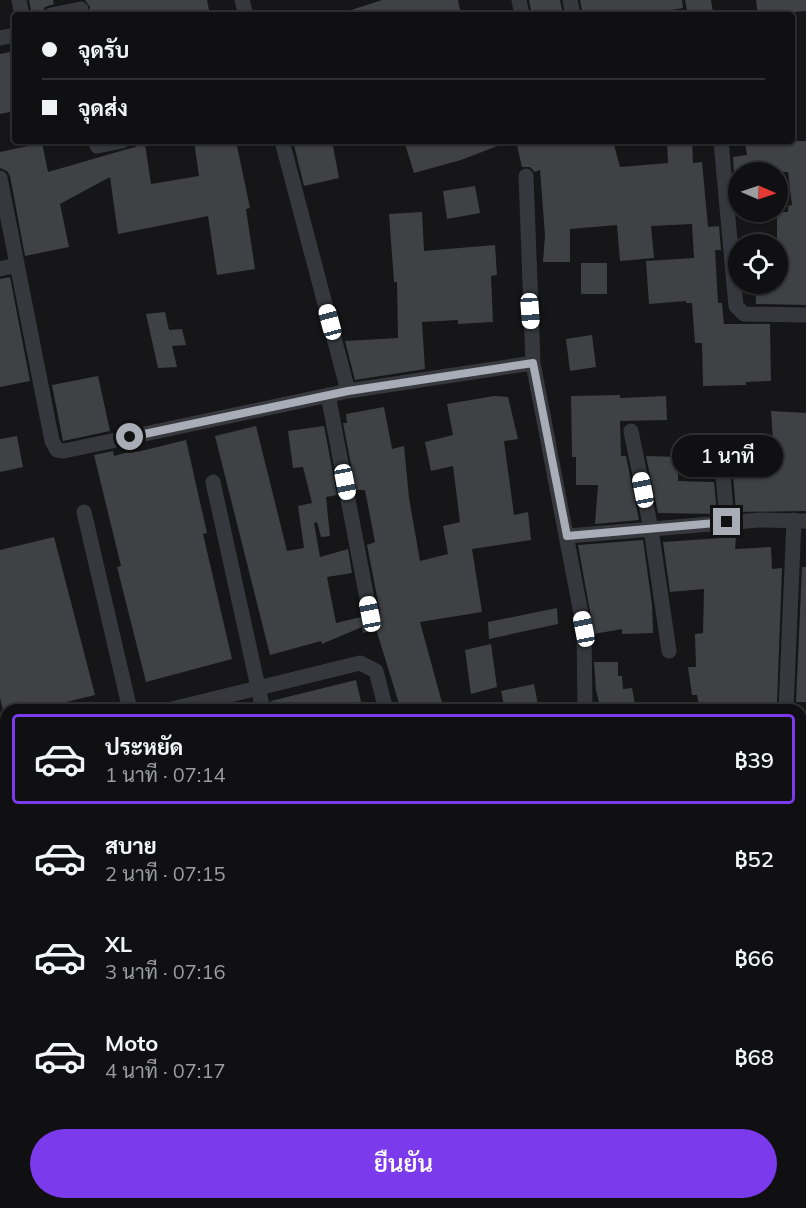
<!DOCTYPE html>
<html lang="th">
<head>
<meta charset="utf-8">
<style>
  :root { --surface:#101012; --page:#19191b; --text:#f1f3f6; --muted:#9c9d9f; --line:#303032; --accent:#7c3aed }
  body { margin:0; font-family:Mulish,Sarabun,sans-serif; background:var(--page); color:var(--text); height:100vh; display:flex; flex-direction:column; font-size:22px; white-space:nowrap }
  * { box-sizing:border-box; margin:0 }
  p { font-size:20px; color:var(--muted) }
  .icon { flex:none; width:33px; height:33px; fill:none; stroke:currentColor; stroke-width:2; stroke-linecap:round; stroke-linejoin:round }
  .map { position:relative; flex:1; overflow:hidden }
  .details { position:absolute; left:0px; top:704px; width:807px; height:506px; display:flex; flex-direction:column; background:var(--surface); border-radius:18px 18px 0 0; box-shadow:0 2px 4px #0004,0 0 0 2px var(--line) }
  .details>* { flex:none }
  .banner { position:absolute; left:12px; top:12px; width:783px; height:132px; border-radius:6px; box-shadow:0 2px 4px #0004,0 0 0 2px var(--line); display:grid; align-content:center; height:132px; padding:0 30px; background:var(--surface) }
  .needle { width:39px; rotate:92deg }
  .controls { position:absolute; left:728px; top:162px; display:grid; gap:12px }
  .controls a { display:grid; place-items:center; width:60px; height:60px; border-radius:50%; background:var(--surface); box-shadow:0 2px 4px #0004,0 0 0 2px var(--line); font-size:30px }
  .end { position:absolute; width:27px; height:27px; margin:-14px; border:8px solid #a8adb8; background:#111; box-shadow:0 0 0 3px #111 }
  .from { border-radius:50% }
  .bubble { position:absolute; height:42px; border-radius:21px; background:var(--surface); box-shadow:0 2px 4px #0004,0 0 0 2px var(--line); font-size:20px; font-weight:600; line-height:42px; text-align:center }
  .car { position:absolute; width:18px; height:36px; margin:-18px -9px; border-radius:8px; box-shadow:0 0 4px 2px #0007; background:linear-gradient(#fff 24%,#345 0 40%,#fff 0 76%,#345 0 86%,#fff 0) }
  .banner b { display:flex; align-items:center; gap:21px; height:57px; font-size:22px }
  .banner b+b { border-top:2px solid var(--line) }
  .banner i { width:15px; height:15px; background:var(--text) }
  ul { padding:10px 0 0; list-style:none }
  li { display:flex; align-items:center; gap:18px; height:90px; margin:0 12px 9px; padding:0 18px; border:3px solid transparent; border-radius:6px }
  li div { flex:1 }
  li b { display:block; font-size:22px }
  li em { font-style:normal; font-weight:600 }
  li.selected { border-color:var(--accent) }
  li>.icon { width:54px; height:54px; stroke-width:1.5 }
  .button { display:flex; gap:12px; margin-top:auto; padding:12px 30px }
  .button a { flex:1; height:69px; border-radius:36px; background:var(--accent); color:#fff; font-size:24px; font-weight:600; line-height:69px; text-align:center }
  .map>svg:first-child { display:block }
  .built { fill:#222225 }
  .building { fill:#404145 }
  .lines { fill:none; stroke-linecap:round; stroke-linejoin:round }
  .minor { stroke:#37383d; stroke-width:15 }
  .route { stroke:#a8adb8; stroke-width:8 }
</style>
</head>
<body>
<div class="map">
<svg width="806" height="1208" viewBox="0 0 806 1208">
  <rect width="100%" height="100%" fill="#161618"/>
  <path class="built" d="M210,1203H367V1208H209Z"/>
  <path class="building" d="M29,0H53L54,4L45,7L41,15H32Z
    M85,0H207L210,15H88L90,7Z
    M382,0H458L461,15H346L345,12Z
    M529,0H560L563,15H532Z
    M580,0H682L683,8L643,15H583Z
    M685,0H711L713,13L688,15Z
    M756,0H806V11L758,15Z
    M15,51V111L0,114V54Z
    M194,141H236L250,208L246,209L255,269L217,275L208,216L118,234L110,177L60,204L69,247L25,256L10,176L7,171L0,168V152L42,143L48,172L145,144L151,184L199,176Z
    M293,141H332L339,178L304,186Z
    M404,141H508V142L461,160L414,173Z
    M516,141H613L620,167L668,163L667,141H692L693,163L702,162L708,227L719,226L721,250H715L718,303H722L724,324H770L771,381L746,382V385L703,386L702,343H695L692,303H686V301L649,304L646,261L694,258L692,224L651,226L654,258L620,261L617,225L570,229V262H543L545,235L540,170L535,172L530,167H522Z
    M745,141H806V305L756,304L755,284H777V212H788V206L792,205L788,172H734L733,157L747,155Z
    M475,186L480,213L447,219L443,191Z
    M422,212L424,251L495,245L497,275L491,276L493,322L458,324V320L422,322L425,369L355,380L345,341L398,338L397,282H394L389,214Z
    M581,263H607V294H581Z
    M10,277L30,381L0,387V279Z
    M165,312L169,330L182,329L186,345L172,346L177,367L158,368L146,314Z
    M592,335L596,367L570,371L566,339Z
    M98,376L110,431L63,441L52,385Z
    M620,395V398L666,396L667,420L620,421L621,456H626L639,520L595,524L598,485H576V457H572L571,396Z
    M494,396L508,397L518,439L504,441L514,515L528,512L531,540L472,549L482,612L420,622L444,710H401L376,629L363,633L362,627L322,644L321,641L270,655L215,436L256,426L287,551L304,548L298,506L312,503L303,467L293,468L288,431L324,426L337,495L326,497L330,536L321,537L317,522L314,523L320,557L348,549L352,573L327,577L336,623L361,617L371,624L377,621L380,612L367,545L375,542L365,490H356L343,423H347L346,414L384,407L392,449L404,446L409,498L420,561L448,554L443,526L460,522L453,466L431,471L425,442L453,435L447,404Z
    M771,411L806,413V511L736,512L731,450L725,439H773Z
    M17,436L23,467L0,472V439Z
    M186,440L207,533L203,534L232,659L146,682L117,567L121,566L94,455L113,451L114,456L136,450L137,452Z
    M646,456L678,457V481L714,482L717,514L658,513Z
    M54,537L95,695L46,707L47,710H3L0,698V550Z
    M736,537L735,549L771,547L772,569L782,568L777,702L729,704L730,710H700L697,695H692L688,667H696L695,634L703,633L704,589L670,592L663,542Z
    M643,540L652,605L653,633L622,634V629L594,634L578,545Z
    M802,567H806V702H796Z
    M557,608L558,624L489,639L488,622Z
    M491,644L497,687L471,694L465,650Z
    M594,662H618V676H622L623,689L632,688L636,710H601L596,690Z
    M356,680L363,710H273L271,701Z
    M534,684L539,710H505L501,691Z"/>
  <g class="lines">
    <path class="minor" d="M19,0L22,15
      M242,0L246,15
      M519,0L522,15
      M570,0L573,15
      M51,15L81,9
      M0,38L15,35
      M282,141L348,391
      M721,141L736,306L744,314L806,315
      M97,146L122,141
      M526,176L533,363L584,629L585,710
      M0,178L52,441L57,450L64,451L348,391L533,363
      M0,269L17,265
      M328,395L370,614
      M631,431L651,529L669,651
      M721,451L727,522
      M213,482L263,710
      M84,512L130,710
      M568,536L759,520L806,521
      M168,710L360,663L376,671L386,710
      M786,710L794,520
      M0,764L6,786
      M801,925L806,946
      M0,1140L6,1139
      M134,1203L135,1208
      M411,1203V1208
      M579,1203L580,1208
      M695,1203V1208"/>
  </g>
  <g class="lines">
    <path class="route" d="M130,437L348,391L533,363L567,536L727,522"/>
  </g>
</svg>
<div class="controls">
<a><svg class="needle" viewBox="-14 -14 28 28"><path d="M0-13l5 13h-10z" fill="#e53935"/><path d="M0 13l5-13h-10z" fill="#9c9d9f"/></svg></a>
<a><svg class="icon" aria-label="locate" viewBox="0 0 24 24"><circle cx="12" cy="12" r="6"/><path d="M12 2v4M12 18v4M2 12h4M18 12h4"/></svg></a>
</div>
<i class="end from" style="left:130px;top:437px"></i>
<i class="end" style="left:727px;top:522px"></i>
<div class="bubble" style="left:672px;top:435px;width:111px">1 นาที</div>
<i class="car" style="left:530px;top:311px;rotate:176deg"></i>
<i class="car" style="left:330px;top:322px;rotate:345deg"></i>
<i class="car" style="left:345px;top:482px;rotate:169deg"></i>
<i class="car" style="left:643px;top:490px;rotate:349deg"></i>
<i class="car" style="left:370px;top:614px;rotate:349deg"></i>
<i class="car" style="left:584px;top:629px;rotate:349deg"></i>
<div class="banner">
<b><i class="from"></i>จุดรับ</b>
<b><i></i>จุดส่ง</b>
</div>
<section class="details">
<ul>
<li class="selected"><svg class="icon" aria-label="car" viewBox="0 0 24 24"><path d="M5 17H2v-5l4-1 3-4h7l3 4 3 1v5h-3M9 17h6M6 11h13"/><circle cx="7" cy="17" r="2"/><circle cx="17" cy="17" r="2"/></svg><div><b>ประหยัด</b><p>1 นาที · 07:14</p></div><em>฿39</em></li>
<li><svg class="icon" aria-label="car" viewBox="0 0 24 24"><path d="M5 17H2v-5l4-1 3-4h7l3 4 3 1v5h-3M9 17h6M6 11h13"/><circle cx="7" cy="17" r="2"/><circle cx="17" cy="17" r="2"/></svg><div><b>สบาย</b><p>2 นาที · 07:15</p></div><em>฿52</em></li>
<li><svg class="icon" aria-label="car" viewBox="0 0 24 24"><path d="M5 17H2v-5l4-1 3-4h7l3 4 3 1v5h-3M9 17h6M6 11h13"/><circle cx="7" cy="17" r="2"/><circle cx="17" cy="17" r="2"/></svg><div><b>XL</b><p>3 นาที · 07:16</p></div><em>฿66</em></li>
<li><svg class="icon" aria-label="car" viewBox="0 0 24 24"><path d="M5 17H2v-5l4-1 3-4h7l3 4 3 1v5h-3M9 17h6M6 11h13"/><circle cx="7" cy="17" r="2"/><circle cx="17" cy="17" r="2"/></svg><div><b>Moto</b><p>4 นาที · 07:17</p></div><em>฿68</em></li>
</ul>
<div class="button"><a>ยืนยัน</a></div>
</section>
</div>
</body>
</html>
